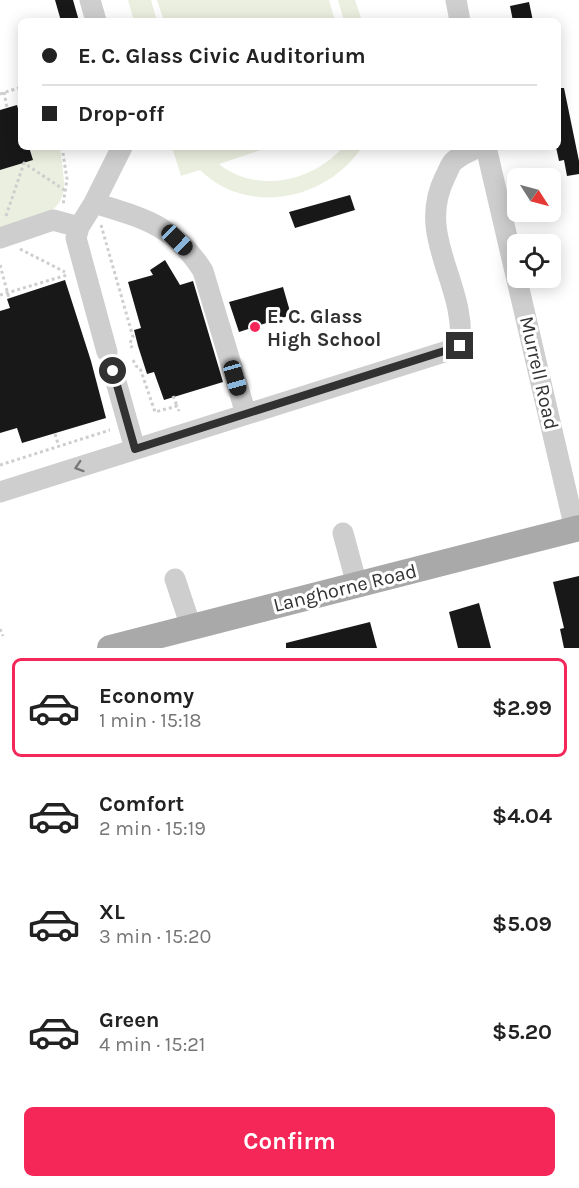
<!DOCTYPE html>
<html lang="en">
<head>
<meta charset="utf-8">
<style>
  :root { --surface:#fff; --page:#f6f6f6; --text:#222; --muted:#767676; --line:#e0e0e0; --accent:#f52759 }
  body { margin:0; font-family:Karla,sans-serif; background:var(--page); color:var(--text); height:100vh; display:flex; flex-direction:column; font-size:22px; white-space:nowrap }
  * { box-sizing:border-box; margin:0 }
  p { font-size:20px; color:var(--muted) }
  .icon { flex:none; width:33px; height:33px; fill:none; stroke:currentColor; stroke-width:2; stroke-linecap:round; stroke-linejoin:round }
  .map { position:relative; height:648px; overflow:hidden }
  .drawer { display:flex; flex-direction:column; background:var(--surface); flex:1 }
  .drawer>* { flex:none }
  .hud { position:absolute; left:18px; top:18px; width:543px; height:132px; border-radius:9px; box-shadow:0 3px 15px #0003; display:grid; align-content:center; height:132px; padding:0 24px; background:var(--surface) }
  .needle { width:39px; rotate:126deg }
  .buttons { position:absolute; left:507px; top:168px; display:grid; gap:12px }
  .buttons a { display:grid; place-items:center; width:54px; height:54px; border-radius:9px; background:var(--surface); box-shadow:0 3px 15px #0003; font-size:30px }
  .end { position:absolute; width:27px; height:27px; margin:-14px; border:8px solid #313131; background:#fff; box-shadow:0 0 0 3px #fff }
  .from { border-radius:50% }
  .car { position:absolute; width:18px; height:36px; margin:-18px -9px; border-radius:8px; box-shadow:0 0 4px 2px #0007; background:linear-gradient(#222 24%,#8ab4d8 0 40%,#222 0 76%,#8ab4d8 0 86%,#222 0) }
  .hud b { display:flex; align-items:center; gap:21px; height:57px; font-size:22px }
  .hud b+b { border-top:2px solid var(--line) }
  .hud i { width:15px; height:15px; background:var(--text) }
  ul { padding:10px 0 0; list-style:none }
  li { display:flex; align-items:center; gap:18px; height:99px; margin:0 12px 9px; padding:0 12px; border:3px solid transparent; border-radius:9px }
  li div { flex:1 }
  li b { display:block; font-size:22px }
  li em { font-style:normal; font-weight:700 }
  li.current { border-color:var(--accent) }
  li>.icon { width:54px; height:54px; stroke-width:1.5 }
  .action { display:flex; gap:12px; margin-top:auto; padding:12px 24px }
  .action a { flex:1; height:69px; border-radius:9px; background:var(--accent); color:#fff; font-size:24px; font-weight:700; line-height:69px; text-align:center }
  .map>svg:first-child { display:block }
  .green { fill:#eaefdf }
  .building { fill:#181818 }
  .lines { fill:none; stroke-linecap:round; stroke-linejoin:round }
  .path { stroke:#cecece; stroke-width:3; stroke-dasharray:3 3; stroke-linecap:butt }
  .minor { stroke:#cecece; stroke-width:21 }
  .major { stroke:#a9a9a9; stroke-width:26 }
  .oneway { stroke:#787878 }
  .route { stroke:#313131; stroke-width:8 }
  .poi-dot { fill:#f52759; stroke:#fff; stroke-width:2 }
  .labels { text-anchor:middle; dominant-baseline:central; stroke-width:6; stroke-linejoin:round; paint-order:stroke }
  .poi-label { font-size:20px; font-weight:bold; fill:#313131; stroke:#fff; text-anchor:start }
  .street-label { font-size:20px; fill:#313131; stroke:#fff }
</style>
</head>
<body>
<div class="map">
<svg width="579" height="648" viewBox="0 0 579 648">
  <rect width="100%" height="100%" fill="#fff"/>
  <path class="green" d="M128,0H151L157,21H134Z
    M157,0H329L335,21H164Z
    M338,0H355L362,21H344Z
    M29,147H60C61,159 64,172 64,185C64,218 25,222 0,230V170L33,160Z
    M172,147H202L204,149V147H270L219,164C256,194 313,182 343,147H362C327,200 248,217 200,170L181,176Z"/>
  <path class="building" d="M55,0H73L79,21H61Z
    M529,2L533,21H513L510,6Z
    M558,88H564L579,161V174L567,176L564,160L559,161L556,147H558Z
    M17,105L21,119V147H29L33,160L0,170V110Z
    M350,195L355,210L295,228L289,212Z
    M165,260L180,285L193,281L223,382L164,400L154,372L147,374L138,346L134,330L141,328L128,282L153,275L150,270Z
    M65,280L91,361L106,418L22,443L17,428L0,433V311L10,308L7,299Z
    M283,287L291,315L239,332L229,302Z
    M579,576V648H564L560,629L564,628L553,582Z
    M479,603L491,648H458L449,612Z
    M370,622L377,648H286V643Z"/>
  <g class="lines">
    <path class="path" d="M4,92L7,108
      M0,94L21,87
      M62,147L67,179L63,205
      M6,216L24,163L66,191
      M101,225L133,337L130,343L132,348
      M20,249L65,272
      M0,265L9,298
      M0,295L67,275
      M133,360L136,366L140,368L155,412L177,406L179,411
      M173,396L177,406
      M55,434L59,447
      M0,465L110,430
      M0,629L3,636"/>
    <path class="minor" d="M90,0L96,21
      M456,0L460,21
      M486,147L575,529
      M94,203L122,147
      M0,238L53,220L79,227
      M107,352L76,238L79,227L94,203C143,218 174,225 203,271L246,414
      M113,371L135,449
      M0,492L460,347C467,283 415,238 445,177C448,172 450,164 454,161C460,155 471,151 478,147
      M343,533L357,585
      M175,579L191,627"/>
    <path class="major" d="M110,648L579,528"/>
  </g>
  <defs><path id="oneway-chevron" d="M-2-3.5L2.5 0L-2 3.5" fill="none" stroke-width="1.6" stroke-linecap="round" stroke-linejoin="round" transform="scale(1.5)"/></defs>
  <use class="oneway" href="#oneway-chevron" transform="translate(79 467) rotate(162)"/>
  <g class="lines">
    <path class="route" d="M113,371L135,449L460,346"/>
  </g>
  <circle class="poi-dot" cx="255" cy="327" r="6"/>
  <g class="labels">
    <g class="poi-label">
      <text x="267" y="316">E. C. Glass<tspan x="267" dy="23">High School</tspan></text>
    </g>
    <g class="street-label">
      <text transform="translate(539 373) rotate(77)">Murrell Road</text>
      <text transform="translate(345 588) rotate(-14)">Langhorne Road</text>
    </g>
  </g>
</svg>
<div class="buttons">
<a><svg class="needle" viewBox="-14 -14 28 28"><path d="M0-13l5 13h-10z" fill="#e53935"/><path d="M0 13l5-13h-10z" fill="#767676"/></svg></a>
<a><svg class="icon" aria-label="locate" viewBox="0 0 24 24"><circle cx="12" cy="12" r="6"/><path d="M12 2v4M12 18v4M2 12h4M18 12h4"/></svg></a>
</div>
<i class="end from" style="left:113px;top:371px"></i>
<i class="end" style="left:460px;top:346px"></i>
<i class="car" style="left:177px;top:240px;rotate:134deg"></i>
<i class="car" style="left:235px;top:378px;rotate:164deg"></i>
<div class="hud">
<b><i class="from"></i>E. C. Glass Civic Auditorium</b>
<b><i></i>Drop-off</b>
</div>
</div>
<section class="drawer">
<ul>
<li class="current"><svg class="icon" aria-label="car" viewBox="0 0 24 24"><path d="M5 17H2v-5l4-1 3-4h7l3 4 3 1v5h-3M9 17h6M6 11h13"/><circle cx="7" cy="17" r="2"/><circle cx="17" cy="17" r="2"/></svg><div><b>Economy</b><p>1 min · 15:18</p></div><em>$2.99</em></li>
<li><svg class="icon" aria-label="car" viewBox="0 0 24 24"><path d="M5 17H2v-5l4-1 3-4h7l3 4 3 1v5h-3M9 17h6M6 11h13"/><circle cx="7" cy="17" r="2"/><circle cx="17" cy="17" r="2"/></svg><div><b>Comfort</b><p>2 min · 15:19</p></div><em>$4.04</em></li>
<li><svg class="icon" aria-label="car" viewBox="0 0 24 24"><path d="M5 17H2v-5l4-1 3-4h7l3 4 3 1v5h-3M9 17h6M6 11h13"/><circle cx="7" cy="17" r="2"/><circle cx="17" cy="17" r="2"/></svg><div><b>XL</b><p>3 min · 15:20</p></div><em>$5.09</em></li>
<li><svg class="icon" aria-label="car" viewBox="0 0 24 24"><path d="M5 17H2v-5l4-1 3-4h7l3 4 3 1v5h-3M9 17h6M6 11h13"/><circle cx="7" cy="17" r="2"/><circle cx="17" cy="17" r="2"/></svg><div><b>Green</b><p>4 min · 15:21</p></div><em>$5.20</em></li>
</ul>
<div class="action"><a>Confirm</a></div>
</section>
</body>
</html>
